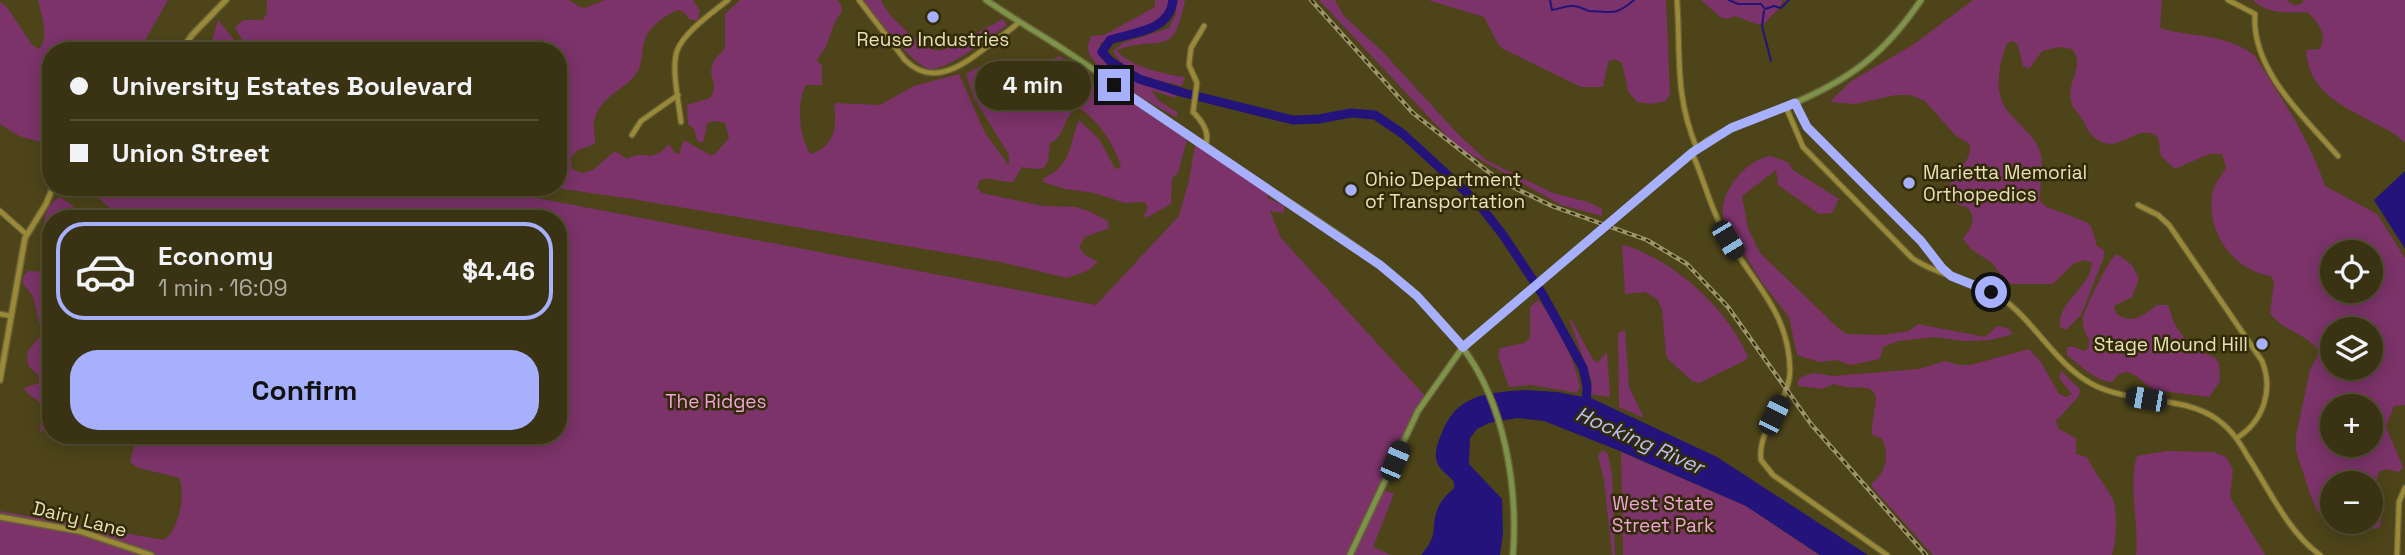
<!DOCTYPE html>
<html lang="en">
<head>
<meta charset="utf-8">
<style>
  :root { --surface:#3a3313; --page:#413b1c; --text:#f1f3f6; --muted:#abaaa0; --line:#544e33; --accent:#a7b0fc }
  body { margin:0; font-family:"Space Grotesk",sans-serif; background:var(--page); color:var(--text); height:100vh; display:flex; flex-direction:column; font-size:26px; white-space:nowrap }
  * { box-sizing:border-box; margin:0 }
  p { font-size:23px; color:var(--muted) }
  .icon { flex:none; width:38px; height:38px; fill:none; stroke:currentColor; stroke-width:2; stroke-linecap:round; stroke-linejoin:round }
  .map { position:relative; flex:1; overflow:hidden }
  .drawer { position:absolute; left:42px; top:210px; width:525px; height:234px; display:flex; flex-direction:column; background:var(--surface); border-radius:28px; box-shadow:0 4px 18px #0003,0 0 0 2px var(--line) }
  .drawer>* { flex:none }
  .hud { position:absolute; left:42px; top:42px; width:525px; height:154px; border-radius:28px; box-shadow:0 4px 18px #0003,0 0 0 2px var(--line); display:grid; align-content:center; height:154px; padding:0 28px; background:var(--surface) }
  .fabs { position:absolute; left:2320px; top:240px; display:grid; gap:14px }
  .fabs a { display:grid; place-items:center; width:63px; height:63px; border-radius:50%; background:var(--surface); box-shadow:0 4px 18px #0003,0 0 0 2px var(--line); font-size:35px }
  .end { position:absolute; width:32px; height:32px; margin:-16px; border:9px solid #a7b0fc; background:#111; box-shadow:0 0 0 4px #111 }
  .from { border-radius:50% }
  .bubble { position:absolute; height:49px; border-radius:24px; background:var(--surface); box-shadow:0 4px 18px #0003,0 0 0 2px var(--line); font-size:23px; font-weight:600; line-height:49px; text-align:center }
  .car { position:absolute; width:21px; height:42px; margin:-21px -10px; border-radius:9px; box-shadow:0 0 5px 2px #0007; background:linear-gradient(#222 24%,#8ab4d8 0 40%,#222 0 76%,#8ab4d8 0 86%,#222 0) }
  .hud b { display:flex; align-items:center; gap:24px; height:66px; font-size:26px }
  .hud b+b { border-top:2px solid var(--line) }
  .hud i { width:18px; height:18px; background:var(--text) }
  ul { padding:12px 0 0; list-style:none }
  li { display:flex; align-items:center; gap:21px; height:98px; margin:0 14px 10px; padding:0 14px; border:4px solid var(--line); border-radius:28px }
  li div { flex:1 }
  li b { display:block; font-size:26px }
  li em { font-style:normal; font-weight:600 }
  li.current { border-color:var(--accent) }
  li>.icon { width:63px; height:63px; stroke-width:1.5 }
  .button { display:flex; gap:14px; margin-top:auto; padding:14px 28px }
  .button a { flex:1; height:80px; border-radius:28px; background:var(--accent); color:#111; font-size:28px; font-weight:600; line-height:80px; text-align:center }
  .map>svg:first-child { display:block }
  .green { fill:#7b3369; fill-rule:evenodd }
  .water { fill:#24137a }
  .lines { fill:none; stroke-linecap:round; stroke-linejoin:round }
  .stream { stroke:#24137a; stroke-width:2 }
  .river { stroke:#24137a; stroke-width:9 }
  .minor-casing { stroke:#696138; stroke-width:7 }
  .tertiary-casing { stroke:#696138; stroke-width:8 }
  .secondary-casing { stroke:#696138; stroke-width:8 }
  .minor { stroke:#9a8a38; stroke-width:4.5 }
  .tertiary { stroke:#9a8a38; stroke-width:5 }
  .secondary { stroke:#7c9349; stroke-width:5 }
  .rail-casing { stroke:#9c946b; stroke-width:4.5 }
  .rail { stroke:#312a07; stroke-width:2; stroke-dasharray:5; stroke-linecap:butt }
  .route { stroke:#a7b0fc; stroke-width:9 }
  .poi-dot { fill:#a7b0fc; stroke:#312a07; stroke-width:2.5 }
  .labels { text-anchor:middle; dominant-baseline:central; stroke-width:5; stroke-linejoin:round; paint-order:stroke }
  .poi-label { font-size:19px; fill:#e8e0b9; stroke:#312a07; text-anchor:start }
  .park-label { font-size:19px; fill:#f1a4da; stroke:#312a07 }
  .street-label { font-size:19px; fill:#e8e0b9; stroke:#312a07 }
  .water-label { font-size:21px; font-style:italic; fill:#b7bff4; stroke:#312a07 }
</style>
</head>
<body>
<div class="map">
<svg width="2405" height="555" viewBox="0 0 2405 555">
  <rect width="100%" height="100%" fill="#4d4419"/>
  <path class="green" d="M38,0H168L139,51H51V144H48L19,136L0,124V2L7,7L32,45L39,49C50,36 41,15 38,0Z
    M267,0H569L578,6L585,8L605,0H693L700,11L697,21L689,19L685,13L678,10C665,15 647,28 644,43C642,51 642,61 639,69C630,89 599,94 594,122C593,130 596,137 595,144L578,150L570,158L572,169L582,173L593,170L615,151L627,159C646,148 649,166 669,144L675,153L679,154L684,140L710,155H714L729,138L725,123L714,121L707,123L704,141L701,143L697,140L694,129L688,124L687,105L710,98C720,83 708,80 712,66C714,57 721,54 725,48V14L740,0H837L841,5L842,12C832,23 832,33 826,46C824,52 819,55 817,61L822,66V85H806C796,102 799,139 811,154C833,147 838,127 834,107L836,103L880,105L914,86L959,74L985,133L1009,166V155L974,98L966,74C996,57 1002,62 1030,77L1054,58L1060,56L1084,72L1082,79L1086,85L1109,87L1187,140L1178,173L1172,178L1171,204L1146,218L1144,215L1148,208L1145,202L1125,203L1094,193L1065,189L1043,182L1044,178C1073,164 1068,147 1079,120L1099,139L1115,168L1118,169L1121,167C1115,145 1097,118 1077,107C1062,119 1066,135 1050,143L1048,161L1044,168L1033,169L1022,167L1013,182C1002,183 988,175 979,181L977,188L982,193L1043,206L1076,207L1091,212L1108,221L1109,228L1085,237L1079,247L1085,255L1098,262L1087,271L1067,278L1000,262L632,199L549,187H558V51H249L235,28L243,20H263L267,13Z
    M864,0H881C885,14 920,46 935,50C940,51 941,50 946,49L1003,19L1007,25C990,37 950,69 931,69C917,70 873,14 864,0Z
    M1155,0H1170C1166,29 1124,35 1100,43C1097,74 1153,85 1176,93L1175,98L1151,90L1159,101L1177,112V118C1151,102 1108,82 1091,57C1086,50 1088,43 1091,36L1104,35L1155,7Z
    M1176,0H1185C1173,61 1161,34 1117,50C1127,66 1167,75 1185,77L1182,86C1155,79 1127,77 1113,51L1123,43L1169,28L1176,14Z
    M1319,0H1335L1344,16L1382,51L1458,134L1486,160L1553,193L1588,202L1602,209V216L1561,205L1456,146Z
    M1428,0H1666L1670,94L1666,101L1651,104L1637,102L1628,91L1622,63L1615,59L1608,62L1603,87H1581L1503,49L1498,44L1484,17Z
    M1701,0H1783L1780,7L1764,24H1756L1735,16L1728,19L1720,17Z
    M1973,0H2162L2160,28C2193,38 2226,33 2254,55C2281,97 2309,138 2325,186L2377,214L2405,258V405L2394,406L2386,427L2403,467L2399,472L2385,469L2379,472C2376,480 2374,492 2375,501C2377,512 2385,516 2379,528L2372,529L2325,521L2316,509L2310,494L2296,451V436L2310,370L2317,357L2318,350C2305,333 2281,330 2270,313L2274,282L2271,276C2233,271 2204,230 2213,191C2215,182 2223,175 2226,167L2222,154H2209L2175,169L2161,156L2158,137C2136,120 2120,159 2094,137C2088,133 2086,125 2082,119C2079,113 2072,108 2071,101C2066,82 2086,66 2072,49L2058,47L2042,51L2029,69L2023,66L2018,45L2013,41L2007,43C1998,68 1992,96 2012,116C2023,128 2034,136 2040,151C2045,166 2039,185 2040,201L2045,206L2086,222L2091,226L2097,246L2104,250V257L2081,315L2066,330L2060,327C2057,301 2090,289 2092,263L2085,260L2073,264L2053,284H2012L2005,281L1993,264L1971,249L1963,239C1971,228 1978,219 1967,207C1955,206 1950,199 1948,189C1955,172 1971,164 1970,144L1956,136L1925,101L1910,95H1896L1855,104L1830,102L1850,82L1914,44ZM2333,252H2371V290H2333ZM2333,329H2371V368H2333ZM2333,406H2371V444H2333ZM2333,483H2371V522H2333Z
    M2253,0H2286L2294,5L2301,4L2304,0H2405V143C2398,135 2388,130 2378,125C2345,107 2308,93 2306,50L2320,49C2328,34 2318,22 2307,12C2289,13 2266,14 2253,0Z
    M218,20L239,46L241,51H212L210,48Z
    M1196,140L1271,191L1267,198L1284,205V213L1270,211L1281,238L1426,397L1383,490L1394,494L1373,547L1391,555H0V511L164,540C179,530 186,494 179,478L136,467L130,462L134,447L141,441L139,436H558V219H118L108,206L85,187H209L213,190L225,187H479L1096,305L1179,216L1189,180Z
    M1771,156L1788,162L1793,170L1839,199L1832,213L1819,214L1778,185L1776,170L1742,196L1748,228L1760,253L1836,326L1846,334L1881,335L1909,331L1918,324L1985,337L1997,326L2008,328L2013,334L1991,340L1964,341L1935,337L1898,341L1883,347L1880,359L1851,365L1836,360L1819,362L1797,355L1789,317L1763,284L1725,223C1714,197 1745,159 1771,156Z
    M60,197L72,205L80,219H51V232L44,222C46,211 50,202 60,197Z
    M1624,245C1674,260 1727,308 1748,357L1746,360L1699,383L1692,381L1669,360L1666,355L1662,309L1657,299L1645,292L1625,294L1622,246Z
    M2117,254L2132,265L2139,279L2132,297L2114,306L2116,313C2131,326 2144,315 2157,305H2168L2174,323L2191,348L2214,357L2219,363L2220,381L2209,397L2155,390C2140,383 2128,359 2112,382C2095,381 2080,365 2067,355V347H2074L2084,351L2089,347V339C2085,334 2082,325 2083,318C2085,308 2109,258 2117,254Z
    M51,266V422L40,433C39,424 45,411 40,404C35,396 28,397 24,388L39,383V376L28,365L27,352L42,334L33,296L23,284V277L28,271L44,272Z
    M1538,300C1556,321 1575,360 1580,387L1577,393L1532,385L1509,387L1498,356L1500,348L1524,343L1530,338V307Z
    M1569,319H1571L1592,358L1597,363L1607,352L1610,397L1589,394L1592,382Z
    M1625,330L1629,387L1644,418L1619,407L1618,333Z
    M2029,349L2041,362L2059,394L2066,397L2072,394L2059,378L2061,371L2080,389L2079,396L2056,421L2059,429L2076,438V454L2087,457C2094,473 2106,485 2113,500C2118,510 2116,544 2112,555H1933L1872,487V483C1886,472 1890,456 1882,439L1871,434L1876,399L1874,392L1868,388L1845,387L1834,384L1822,389L1799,386L1797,383L1801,377L1813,373L1833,376L1919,369L1945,361L1959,365H1970Z
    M1602,450L1608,454L1612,474L1615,555H1612L1604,480L1598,456Z
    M2167,451L2213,452L2226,457L2233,470L2230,497L2265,555H2136C2139,524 2128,482 2137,456Z
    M1621,452L1746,506L1819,555H1623Z"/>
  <path class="water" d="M2405,171V249L2374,200Z
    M1525,390L1557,392L1593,399L1717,457L1868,555H1820L1746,506L1620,451L1544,421L1517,418L1489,423L1477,429L1470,438L1469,464L1502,499L1503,533L1500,555H1421C1441,533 1429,526 1439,506C1442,499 1449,493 1454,488V482C1449,475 1440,471 1437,462C1434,454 1437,444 1441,435C1456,394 1486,393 1525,390Z"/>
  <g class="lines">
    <path class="stream" d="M1550,0L1552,10C1559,9 1567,5 1574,6C1579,6 1585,10 1589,11C1613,11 1614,17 1634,0
      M1729,0L1738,4H1761L1765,9L1774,6L1781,8L1789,0
      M1764,11L1762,26L1771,61"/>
    <path class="river" d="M1173,0C1170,31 1135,32 1110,40L1102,52L1110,61L1139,79L1184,93L1293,120L1319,119L1351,113L1375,115L1403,134L1478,203L1503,235L1543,295L1583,368L1587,386L1586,408"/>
    <g class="minor-casing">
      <path id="minor" d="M859,0L905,60C933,88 963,65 988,46C998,38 1010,31 1019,22
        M1677,0C1681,57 1674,93 1697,149
        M2228,0L2255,14C2251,70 2304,117 2338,156
        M1204,26L1191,48L1189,65L1197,83L1193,112C1202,121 1211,134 1205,146
        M1795,103L1807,127L1921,241L1937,263L1947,273
        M1786,107L1803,147L1912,258C1938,276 1972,279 1999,296C2034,320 2055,364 2092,384C2131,405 2182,394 2218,420C2232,430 2240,443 2248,457C2269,489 2288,532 2320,555
        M681,122C679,104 671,68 677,51C683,33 713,12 728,0
        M632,135L641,121L678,95
        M1692,153C1704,179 1710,207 1724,232C1751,282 1789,310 1790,370C1790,402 1757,428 1761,460L1773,475L1887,555
        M2138,205L2158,215L2169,225L2262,361C2274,391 2263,421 2237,438
        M0,211L26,234
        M0,314L11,316
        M2397,555L2399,502L2405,488"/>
    </g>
    <g class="tertiary-casing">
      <path id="tertiary" d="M181,51L192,35L226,0
        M0,380L25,238L46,204L53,187
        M0,517L79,531L151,555"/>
    </g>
    <g class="secondary-casing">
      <path id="secondary" d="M986,0C1012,18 1040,34 1066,51C1125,90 1182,132 1241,171C1319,223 1407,271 1463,348C1505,405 1518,487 1513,555
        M1350,555L1418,411L1463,347L1707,141C1732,126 1760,117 1787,106C1848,81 1884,55 1921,0"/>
    </g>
    <use href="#minor" class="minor"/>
    <use href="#tertiary" class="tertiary"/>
    <use href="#secondary" class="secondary"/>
    <g class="rail-casing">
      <path id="rail" d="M1311,0L1413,113L1500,181L1552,206L1647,240L1687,264L1728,307L1811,424L1926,555"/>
    </g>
    <use href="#rail" class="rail"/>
  </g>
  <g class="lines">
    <path class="route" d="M1114,85L1380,265L1417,296L1463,347L1693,152L1731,128L1795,103L1807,127L1921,241L1942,268L1951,276L1991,292"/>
  </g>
  <g class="poi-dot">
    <circle cx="933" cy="17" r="7"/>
    <circle cx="1909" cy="183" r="7"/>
    <circle cx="1351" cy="190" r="7"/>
    <circle cx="2262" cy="344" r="7"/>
  </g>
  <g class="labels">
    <g class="poi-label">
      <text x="933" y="39" text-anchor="middle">Reuse Industries</text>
      <text x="1923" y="172">Marietta Memorial<tspan x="1923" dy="22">Orthopedics</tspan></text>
      <text x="1365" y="179">Ohio Department<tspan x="1365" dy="22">of Transportation</tspan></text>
      <text x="2248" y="344" text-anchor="end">Stage Mound Hill</text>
    </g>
    <g class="park-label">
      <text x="716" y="401">The Ridges</text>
      <text x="1663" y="503">West State<tspan x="1663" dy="22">Street Park</tspan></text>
    </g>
    <g class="street-label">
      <text transform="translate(80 519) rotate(14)">Dairy Lane</text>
    </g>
    <g class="water-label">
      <text transform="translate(1640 440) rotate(24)">Hocking River</text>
    </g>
  </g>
</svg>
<div class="fabs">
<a><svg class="icon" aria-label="locate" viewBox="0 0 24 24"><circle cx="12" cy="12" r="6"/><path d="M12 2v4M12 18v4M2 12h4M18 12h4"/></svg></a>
<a><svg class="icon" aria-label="layers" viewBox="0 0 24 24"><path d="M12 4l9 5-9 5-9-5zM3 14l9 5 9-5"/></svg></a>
<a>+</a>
<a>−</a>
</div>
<i class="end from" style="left:1991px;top:292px"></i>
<i class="end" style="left:1114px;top:85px"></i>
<div class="bubble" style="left:975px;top:61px;width:116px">4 min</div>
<i class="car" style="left:1728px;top:240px;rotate:149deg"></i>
<i class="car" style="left:2146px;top:399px;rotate:280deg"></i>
<i class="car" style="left:1774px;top:415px;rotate:26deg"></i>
<i class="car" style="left:1395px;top:461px;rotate:23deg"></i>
<div class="hud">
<b><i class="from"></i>University Estates Boulevard</b>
<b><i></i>Union Street</b>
</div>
<section class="drawer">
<ul>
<li class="current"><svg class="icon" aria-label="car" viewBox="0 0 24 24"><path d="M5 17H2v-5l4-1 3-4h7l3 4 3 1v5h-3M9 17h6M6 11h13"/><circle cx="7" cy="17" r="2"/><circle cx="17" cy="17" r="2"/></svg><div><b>Economy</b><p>1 min · 16:09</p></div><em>$4.46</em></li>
</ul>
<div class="button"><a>Confirm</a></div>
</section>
</div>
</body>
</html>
